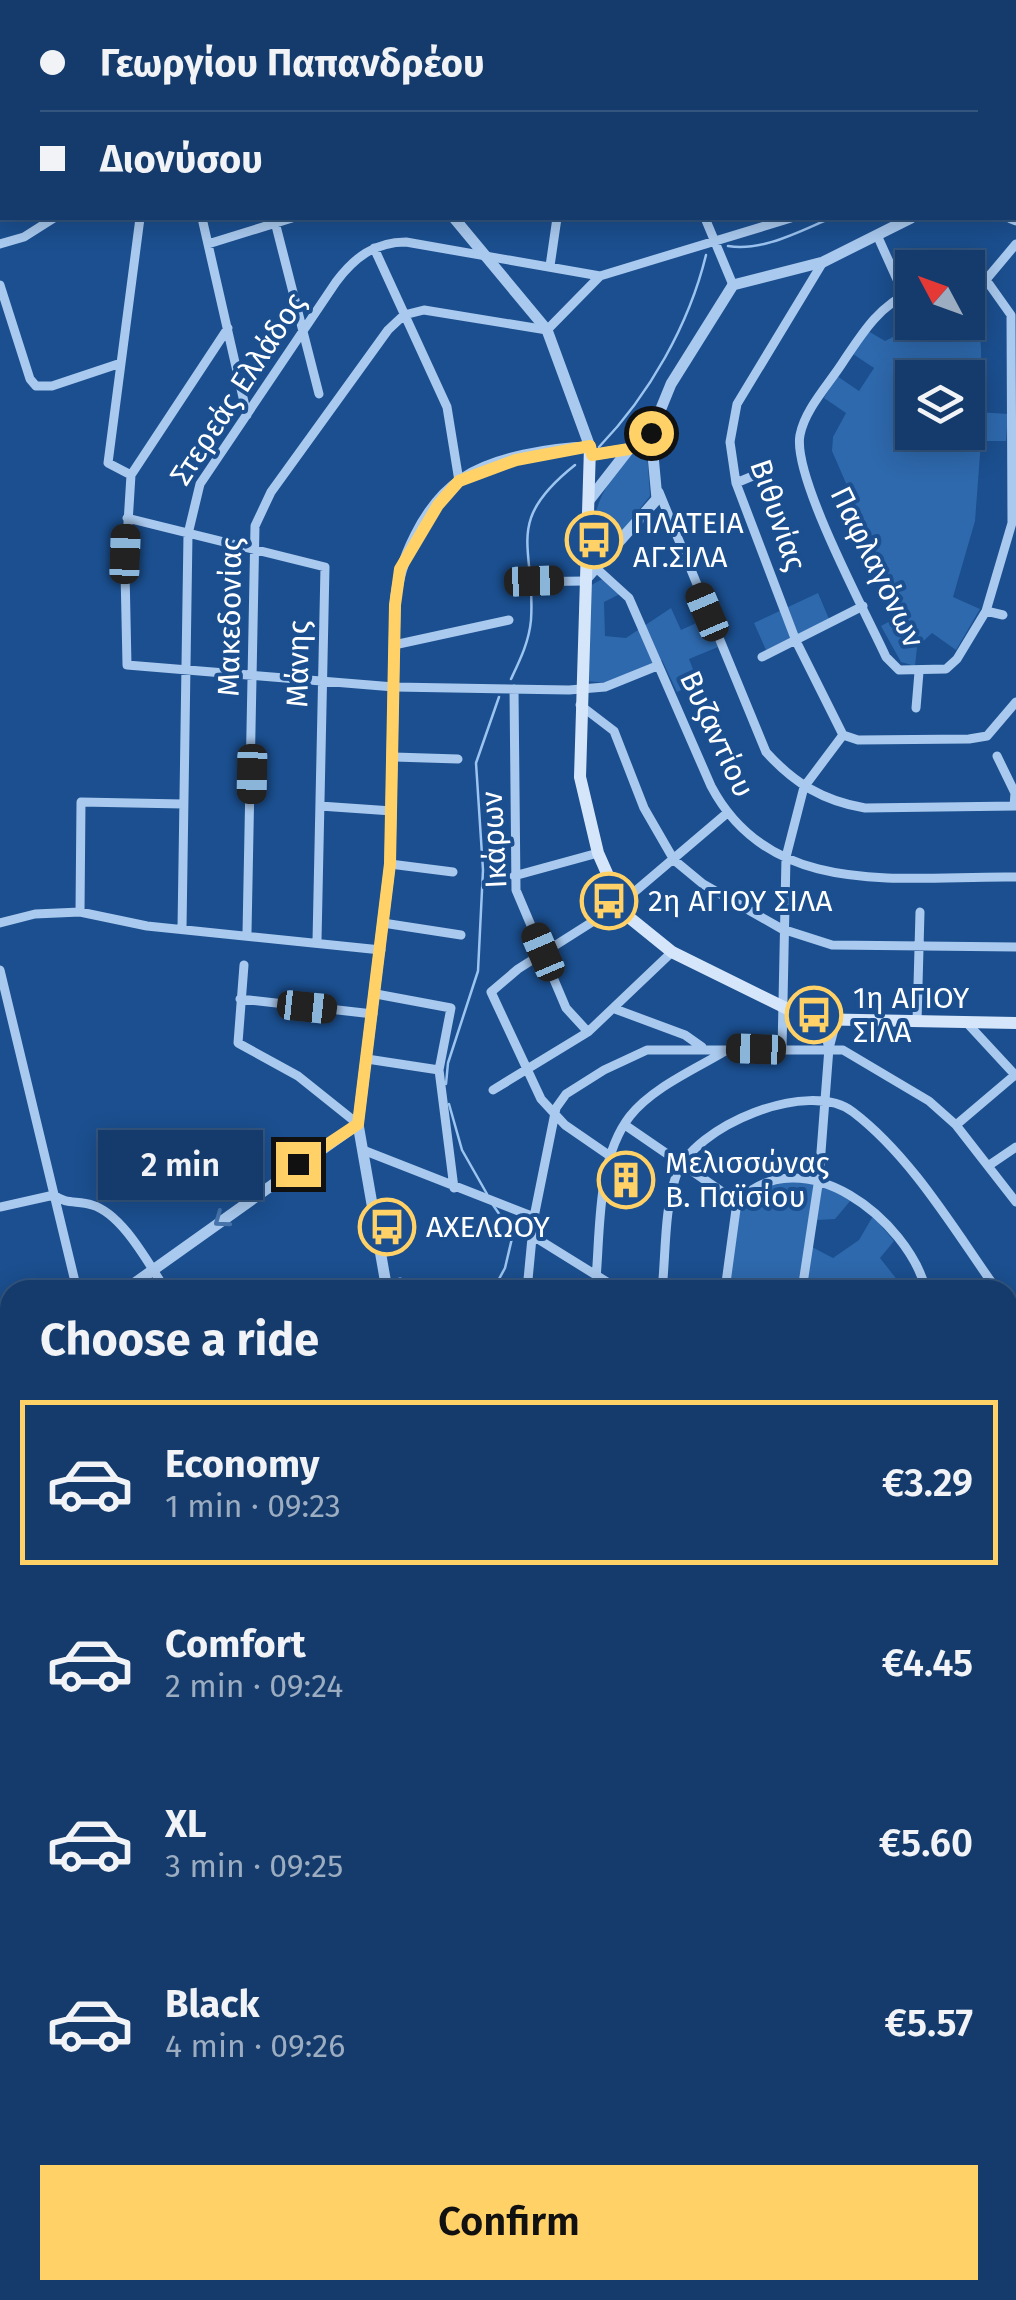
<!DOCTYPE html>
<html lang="en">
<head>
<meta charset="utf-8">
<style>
  :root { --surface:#143b6b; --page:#1d4271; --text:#f1f3f6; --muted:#9dadc1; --line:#33557e; --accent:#ffd166 }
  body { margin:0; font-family:"Fira Sans",sans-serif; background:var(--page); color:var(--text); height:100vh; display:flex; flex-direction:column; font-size:38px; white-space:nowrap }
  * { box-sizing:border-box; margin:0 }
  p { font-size:32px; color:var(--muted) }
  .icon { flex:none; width:55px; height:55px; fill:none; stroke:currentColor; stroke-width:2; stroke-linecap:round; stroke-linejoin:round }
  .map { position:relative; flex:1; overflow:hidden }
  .panel { position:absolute; left:0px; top:1280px; width:1018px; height:1020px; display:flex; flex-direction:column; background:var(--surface); border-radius:30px 30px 0 0; box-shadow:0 5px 25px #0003,0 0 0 2px var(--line) }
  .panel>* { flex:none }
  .guide { position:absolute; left:0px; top:0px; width:1018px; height:220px; box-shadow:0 5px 25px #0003,0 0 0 2px var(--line); display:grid; align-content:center; height:220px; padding:0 40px; background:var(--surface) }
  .needle { width:65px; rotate:311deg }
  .tools { position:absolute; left:895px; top:250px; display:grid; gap:20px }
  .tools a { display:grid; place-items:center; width:90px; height:90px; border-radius:0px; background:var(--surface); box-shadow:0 5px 25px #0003,0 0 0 2px var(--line); font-size:50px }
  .end { position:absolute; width:45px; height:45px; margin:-22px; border:12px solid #ffd166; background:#111; box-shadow:0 0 0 5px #111 }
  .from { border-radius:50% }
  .bubble { position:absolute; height:70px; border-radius:0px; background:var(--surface); box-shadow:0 5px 25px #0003,0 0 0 2px var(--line); font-size:32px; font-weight:600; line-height:70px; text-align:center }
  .car { position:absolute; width:30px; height:60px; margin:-30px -15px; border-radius:12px; box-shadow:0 0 8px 2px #0007; background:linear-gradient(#222 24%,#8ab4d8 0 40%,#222 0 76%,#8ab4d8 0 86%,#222 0) }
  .guide b { display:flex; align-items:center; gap:35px; height:95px; font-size:38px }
  .guide b+b { border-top:2px solid var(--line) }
  .guide i { width:25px; height:25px; background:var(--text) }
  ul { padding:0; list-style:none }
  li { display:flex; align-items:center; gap:30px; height:165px; margin:0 20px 15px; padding:0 20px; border:5px solid transparent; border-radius:0px }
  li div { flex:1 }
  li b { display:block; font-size:38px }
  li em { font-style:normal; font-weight:600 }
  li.on { border-color:var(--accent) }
  li>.icon { width:90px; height:90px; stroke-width:1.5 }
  h2 { padding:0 40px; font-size:45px; line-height:120px }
  .button { display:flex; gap:20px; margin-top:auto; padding:20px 40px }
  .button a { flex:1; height:115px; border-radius:0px; background:var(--accent); color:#111; font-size:40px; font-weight:600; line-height:115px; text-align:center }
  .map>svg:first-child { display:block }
  .green { fill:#2e69ad; fill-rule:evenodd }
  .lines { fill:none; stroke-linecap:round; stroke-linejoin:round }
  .stream { stroke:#9cc4f0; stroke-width:2.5 }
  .minor { stroke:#a9c9ee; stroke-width:9 }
  .tertiary { stroke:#a9c9ee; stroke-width:11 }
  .secondary { stroke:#d6e6fa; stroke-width:12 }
  .oneway { stroke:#4674ac }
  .route { stroke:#ffd166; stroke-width:12 }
  .labels { text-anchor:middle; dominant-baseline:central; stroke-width:8; stroke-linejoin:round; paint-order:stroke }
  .street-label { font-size:30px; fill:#fff; stroke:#1b4f8f }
  .poi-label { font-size:30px; fill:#fff; stroke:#1b4f8f; text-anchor:start }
</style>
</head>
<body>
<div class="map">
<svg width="1016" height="2300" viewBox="0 0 1016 2300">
  <rect width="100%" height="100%" fill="#1b4f8f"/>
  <path class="green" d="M458,0H1016V179L1015,2Z
    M968,304C989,335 979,376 977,412L1008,414L1006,441H981L975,521L953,597L980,609L956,650L932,633L917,647L915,666L901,662L881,626L903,614L832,451L833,437L846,413L824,398L837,376L859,391L874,368L853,354L868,331L885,341L921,323L968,322ZM912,378H968V432H912Z
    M641,447L647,452L650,496L604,554L596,556L591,552C593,501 603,489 634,449Z
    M604,578L620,594L604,602L605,636L626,638L671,608L681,630L705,619L718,647L689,659L698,682L677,692L662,660L607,683L587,681L588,587Z
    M818,593L829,619L766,650L754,623Z
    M814,1180L851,1200L835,1219L817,1220L812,1247L833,1258L859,1240L873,1216L894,1241L880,1258L905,1290H729L738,1211C757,1184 783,1181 814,1180Z
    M1008,1441L1016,1462L1014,1596L1008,1589V1515L1014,1495L1008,1489Z
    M10,2270V2290H349V2300H0V2272Z
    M386,2290H566L565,2300H444Z"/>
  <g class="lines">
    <path class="stream" d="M935,2L936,0
      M728,246C762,252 800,231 831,218
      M599,447C649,395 689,325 706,255
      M511,679C520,660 529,642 531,620C536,546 502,523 575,465
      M446,1084L448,1063L478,971L483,870L476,763L499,697
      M449,1104L462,1150L487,1194
      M493,1290L505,1268L513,1234L493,1205"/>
    <path class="minor" d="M443,0L445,2
      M733,2L746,0
      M853,2L855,0
      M0,160L2,159
      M202,218L247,415
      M274,218L319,394
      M705,218L733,285
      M877,235L904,295
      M0,244L24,237L54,218
      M208,244L292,218
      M374,248L447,407L459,481
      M823,262L737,404L730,442L736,483L796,641L843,735
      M550,266L557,218
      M0,285L30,379L36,386H52L121,363
      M912,291C879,306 863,332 843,362C829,384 805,409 800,435C792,476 866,613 886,657L899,670L946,669L957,659L986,611L1012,523L1011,315L989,284L968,278
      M968,301L1016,244
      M228,328L131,475L125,571L127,665L394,687L569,690L605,687L657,666
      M131,475L108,463L140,218
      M736,483L765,471
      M659,492L766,752C794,783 823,801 865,808L1016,806
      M127,518L325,567L317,941
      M596,568L629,598L711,786C772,902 906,875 1016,877
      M519,582L584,581
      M986,611L1003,615
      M394,645L509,620
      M762,657L863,606
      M514,689L516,890L566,1008L588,1032
      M580,705L614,731L644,808L674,860L703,884L782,929L832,945L1016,947
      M916,708L919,672
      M843,735L858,740L969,739L987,736L1016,702
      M997,756L1015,793L1014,806
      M394,757L458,759
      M320,806L392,811
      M390,864L453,872
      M514,876L598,853
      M80,912L81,802L183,804
      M0,923L35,914L80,912L147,926L381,950
      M383,923L461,935
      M182,928L188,534L200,484L336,282C354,258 374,242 406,242L600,276
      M247,933L255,526L271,492L388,330L404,315L424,310L547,330L600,276L791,218
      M244,965L238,1043L298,1076L358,1124
      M0,970L77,1290
      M376,994L451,1008L439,1070L454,1188
      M240,999L373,1014
      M615,1009L685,1035L702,1047
      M822,1022L829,1048
      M917,1022L920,912
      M967,1023L1016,1076
      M782,1050L786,857L804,787L843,735
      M367,1059L439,1070
      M493,1090L588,1032L672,952
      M625,1125L737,1202
      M956,1125L1015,1075
      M363,1150L534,1217
      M610,1156L565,1125L541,1099L491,992L518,969L619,905L726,814
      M988,1166L1016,1147
      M0,1207L54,1195C66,1205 78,1200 92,1205C123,1214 149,1265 166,1290
      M533,1236L620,1290
      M385,1290L400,1282L424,1290
      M527,1290L534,1217L556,1108L566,1094L604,1070L647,1050H843L929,1101L956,1125L1016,1202
      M595,1290C601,1236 595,1161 630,1116C653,1087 696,1069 727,1050
      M662,1290C666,1254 664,1210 676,1176C693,1126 809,1078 853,1112C912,1157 955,1231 997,1290
      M725,1290L737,1202C803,1136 908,1220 926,1290
      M802,1290L819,1178L829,1048L836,1022
      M1008,1304L1016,1316
      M1016,1396L1009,1420L1016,1445
      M0,1502L10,1495
      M0,1612L10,1605
      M1008,1624L1016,1604
      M1008,1693H1016
      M0,1701L10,1695
      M0,1709L10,1750
      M1008,1757H1016
      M1008,1823H1016
      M0,1830L10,1826
      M1008,1884H1016
      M1010,1947L1016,1903
      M1008,2076L1016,2064
      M0,2131L10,2129
      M0,2143L10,2183
      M0,2207L10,2205
      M1008,2208L1016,2204
      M0,2268L10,2266
      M740,2290L758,2300
      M356,2300V2294
      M715,2300L724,2291
      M913,2300L915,2290"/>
    <path class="tertiary" d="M119,0V2
      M1011,218L1016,220
      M592,455L629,449
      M590,499L629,449L651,433L671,384L733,285L823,262L911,218
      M585,580L657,499L651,433
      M125,1290L358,1124
      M387,1290L358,1124L390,864L395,605C398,562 425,503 462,479C494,457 552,448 590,447L547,330L454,218
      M0,1379L10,1372
      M1008,1947H1016
      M0,1984L10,1977
      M1008,2019H1016
      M573,2290L574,2300"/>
    <path class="secondary" d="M590,447L580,777L598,853L625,914L672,952L808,1019L1016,1023"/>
  </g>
  <defs><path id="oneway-chevron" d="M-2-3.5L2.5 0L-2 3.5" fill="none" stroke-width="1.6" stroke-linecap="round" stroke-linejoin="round" transform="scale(2.5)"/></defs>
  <use class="oneway" href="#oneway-chevron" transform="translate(221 1220) rotate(144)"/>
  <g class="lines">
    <path class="route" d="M298,1164L358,1124L390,864L395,605L400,569L438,505L459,481L516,460L590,446L592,455L629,449L651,433"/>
  </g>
  <defs>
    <g id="bus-ring" transform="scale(2.875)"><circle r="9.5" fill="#1b4f8f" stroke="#ffd166" stroke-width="1.5"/><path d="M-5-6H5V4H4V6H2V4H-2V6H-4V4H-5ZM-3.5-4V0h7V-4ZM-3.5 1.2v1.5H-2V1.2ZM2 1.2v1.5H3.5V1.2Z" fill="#ffd166"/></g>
    <g id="building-ring" transform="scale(2.875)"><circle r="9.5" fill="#1b4f8f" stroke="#ffd166" stroke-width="1.5"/><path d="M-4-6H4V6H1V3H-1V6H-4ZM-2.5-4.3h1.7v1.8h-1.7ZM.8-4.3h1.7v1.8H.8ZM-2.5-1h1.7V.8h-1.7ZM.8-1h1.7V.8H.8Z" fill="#ffd166"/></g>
  </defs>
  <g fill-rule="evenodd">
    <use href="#bus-ring" x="594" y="540"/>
    <use href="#bus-ring" x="609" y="901"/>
    <use href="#bus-ring" x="814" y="1015"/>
    <use href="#building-ring" x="626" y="1180"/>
    <use href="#bus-ring" x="387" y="1227"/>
  </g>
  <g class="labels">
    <g class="street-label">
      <text transform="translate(238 389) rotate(-57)">Στερεάς Ελλάδος</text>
      <text transform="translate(778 515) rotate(71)">Βιθυνίας</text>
      <text transform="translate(877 567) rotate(64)">Παφλαγόνων</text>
      <text transform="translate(230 617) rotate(-89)">Μακεδονίας</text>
      <text transform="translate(298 664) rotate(-89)">Μάνης</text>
      <text transform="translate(717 734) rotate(65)">Βυζαντίου</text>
      <text transform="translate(494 840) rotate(-93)">Ικάρων</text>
    </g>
    <g class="poi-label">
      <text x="633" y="523">ΠΛΑΤΕΙΑ<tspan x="633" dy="34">ΑΓ.ΣΙΛΑ</tspan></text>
      <text x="648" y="901">2η ΑΓΙΟΥ ΣΙΛΑ</text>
      <text x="853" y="998">1η ΑΓΙΟΥ<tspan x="853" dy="34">ΣΙΛΑ</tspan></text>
      <text x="665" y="1163">Μελισσώνας<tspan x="665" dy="34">B. Παϊσίου</tspan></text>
      <text x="426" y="1227">ΑΧΕΛΩΟΥ</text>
    </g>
  </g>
</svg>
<div class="tools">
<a><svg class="needle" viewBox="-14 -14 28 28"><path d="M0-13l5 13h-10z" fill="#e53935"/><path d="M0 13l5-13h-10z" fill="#9dadc1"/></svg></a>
<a><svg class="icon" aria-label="layers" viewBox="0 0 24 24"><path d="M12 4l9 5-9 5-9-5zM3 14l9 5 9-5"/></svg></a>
</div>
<i class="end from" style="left:651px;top:433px"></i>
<i class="end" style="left:298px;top:1164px"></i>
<div class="bubble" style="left:98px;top:1130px;width:165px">2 min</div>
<i class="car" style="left:125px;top:554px;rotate:2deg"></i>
<i class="car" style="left:534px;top:581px;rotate:88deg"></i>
<i class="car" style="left:707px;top:612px;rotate:337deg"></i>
<i class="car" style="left:252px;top:774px;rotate:181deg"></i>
<i class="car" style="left:543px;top:952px;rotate:337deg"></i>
<i class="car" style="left:307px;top:1007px;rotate:96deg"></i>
<i class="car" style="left:756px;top:1049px;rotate:272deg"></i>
<div class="guide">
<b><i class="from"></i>Γεωργίου Παπανδρέου</b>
<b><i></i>Διονύσου</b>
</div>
<section class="panel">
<h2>Choose a ride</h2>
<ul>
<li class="on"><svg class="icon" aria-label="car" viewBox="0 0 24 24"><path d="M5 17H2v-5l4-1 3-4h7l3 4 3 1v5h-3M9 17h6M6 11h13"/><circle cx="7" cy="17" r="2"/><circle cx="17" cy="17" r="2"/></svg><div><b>Economy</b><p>1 min · 09:23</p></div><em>€3.29</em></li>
<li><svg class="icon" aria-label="car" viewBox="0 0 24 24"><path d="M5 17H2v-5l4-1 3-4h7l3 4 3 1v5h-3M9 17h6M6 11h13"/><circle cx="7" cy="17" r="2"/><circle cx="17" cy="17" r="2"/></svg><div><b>Comfort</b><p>2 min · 09:24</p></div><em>€4.45</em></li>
<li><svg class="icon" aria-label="car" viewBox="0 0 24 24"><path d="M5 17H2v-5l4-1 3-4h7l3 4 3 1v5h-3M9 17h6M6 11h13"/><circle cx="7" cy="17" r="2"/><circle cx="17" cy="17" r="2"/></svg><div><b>XL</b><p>3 min · 09:25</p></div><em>€5.60</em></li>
<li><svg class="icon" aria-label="car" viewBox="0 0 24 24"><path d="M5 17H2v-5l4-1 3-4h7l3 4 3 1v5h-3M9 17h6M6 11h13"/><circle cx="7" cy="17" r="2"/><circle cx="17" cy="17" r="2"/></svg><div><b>Black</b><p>4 min · 09:26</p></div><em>€5.57</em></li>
</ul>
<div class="button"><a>Confirm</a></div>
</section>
</div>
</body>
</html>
